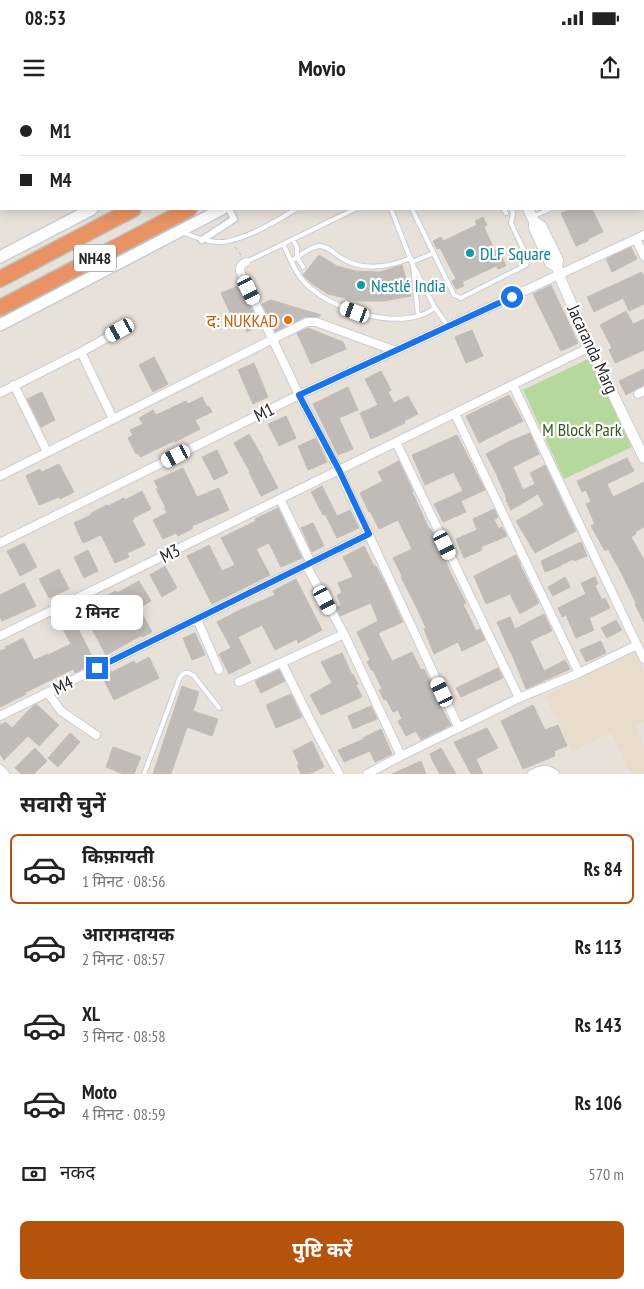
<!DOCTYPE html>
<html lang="hi">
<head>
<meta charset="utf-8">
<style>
  :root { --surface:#fff; --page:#f6f6f6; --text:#222; --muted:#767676; --line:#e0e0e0; --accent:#b45309 }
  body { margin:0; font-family:"PT Sans Narrow","Noto Sans Devanagari",sans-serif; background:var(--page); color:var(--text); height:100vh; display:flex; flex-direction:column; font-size:19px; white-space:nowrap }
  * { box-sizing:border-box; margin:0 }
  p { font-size:16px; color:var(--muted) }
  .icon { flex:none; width:28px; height:28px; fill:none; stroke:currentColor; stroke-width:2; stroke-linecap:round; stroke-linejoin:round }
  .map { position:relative; height:674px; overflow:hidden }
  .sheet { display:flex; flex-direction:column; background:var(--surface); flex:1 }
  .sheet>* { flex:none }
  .hud { position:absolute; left:0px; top:0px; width:645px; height:110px; box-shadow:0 2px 12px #0003; display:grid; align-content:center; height:110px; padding:0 20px; background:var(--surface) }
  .end { position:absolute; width:22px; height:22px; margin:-11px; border:6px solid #1a73e8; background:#fff; box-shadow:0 0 0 2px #fff }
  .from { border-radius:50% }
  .bubble { position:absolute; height:35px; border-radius:8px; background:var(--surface); box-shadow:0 2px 12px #0003; font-size:16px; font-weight:700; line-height:35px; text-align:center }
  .car { position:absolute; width:15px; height:30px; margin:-15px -8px; border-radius:6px; box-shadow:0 0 4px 1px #0007; background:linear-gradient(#fff 24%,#345 0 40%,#fff 0 76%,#345 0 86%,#fff 0) }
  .hud b { display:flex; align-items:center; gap:18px; height:48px; font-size:19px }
  .hud b+b { border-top:1px solid var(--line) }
  .hud i { width:12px; height:12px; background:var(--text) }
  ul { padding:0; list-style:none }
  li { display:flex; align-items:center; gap:15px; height:70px; margin:0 10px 8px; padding:0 10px; border:2px solid transparent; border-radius:8px }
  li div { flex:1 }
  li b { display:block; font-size:19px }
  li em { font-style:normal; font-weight:700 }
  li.on { border-color:var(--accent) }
  li>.icon { width:45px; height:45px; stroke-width:1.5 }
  h2 { padding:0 20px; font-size:22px; line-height:60px }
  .pay { display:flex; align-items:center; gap:12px; height:55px; padding:0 20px; font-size:19px }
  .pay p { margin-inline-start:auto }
  .button { display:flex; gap:10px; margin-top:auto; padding:10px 20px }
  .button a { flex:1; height:58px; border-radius:8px; background:var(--accent); color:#fff; font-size:20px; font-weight:700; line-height:58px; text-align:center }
  .status { display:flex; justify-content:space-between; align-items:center; height:35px; padding:0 25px; background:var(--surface); direction:ltr }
  .status svg { height:14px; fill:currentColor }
  header { display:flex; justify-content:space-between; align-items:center; height:65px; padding:0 20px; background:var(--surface); font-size:22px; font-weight:700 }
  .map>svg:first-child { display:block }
  .education { fill:#e8dccb }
  .green { fill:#b6d89d }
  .building { fill:#c0bbb7; stroke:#c3bdb5 }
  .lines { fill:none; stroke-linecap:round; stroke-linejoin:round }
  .service-casing { stroke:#c9cdd7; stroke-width:6 }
  .pedestrian-casing { stroke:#c9cdd7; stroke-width:9 }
  .minor-casing { stroke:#c9cdd7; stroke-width:10 }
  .tertiary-casing { stroke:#c9cdd7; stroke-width:12 }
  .secondary-casing { stroke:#c9cdd7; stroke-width:14 }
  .motorway-casing { stroke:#bebebe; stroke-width:18 }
  .path { stroke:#bebebe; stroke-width:1; stroke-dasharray:4 2.5; stroke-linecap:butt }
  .service { stroke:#fff; stroke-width:4 }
  .pedestrian { stroke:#fff; stroke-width:6 }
  .minor { stroke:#fff; stroke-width:8 }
  .tertiary { stroke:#fff; stroke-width:10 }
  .secondary { stroke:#fff; stroke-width:11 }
  .motorway { stroke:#e99364; stroke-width:15 }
  .route { stroke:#1a73e8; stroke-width:6 }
  .culture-dot { fill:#0f9aa8; stroke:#fff; stroke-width:2 }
  .food-dot { fill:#e8710a; stroke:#fff; stroke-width:2 }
  .labels { text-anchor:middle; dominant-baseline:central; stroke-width:4.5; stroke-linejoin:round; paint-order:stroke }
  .shield { fill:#fff; stroke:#686868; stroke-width:1 }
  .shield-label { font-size:16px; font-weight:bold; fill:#272727 }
  .culture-label { font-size:18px; fill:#0d838f; stroke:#fff; text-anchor:start }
  .food-label { font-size:18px; fill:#c56008; stroke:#fff; text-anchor:end }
  .street-label { font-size:18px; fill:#272727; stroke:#fff }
  .park-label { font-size:18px; fill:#325a22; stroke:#fff }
</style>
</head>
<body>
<div class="status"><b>08:53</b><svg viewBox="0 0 49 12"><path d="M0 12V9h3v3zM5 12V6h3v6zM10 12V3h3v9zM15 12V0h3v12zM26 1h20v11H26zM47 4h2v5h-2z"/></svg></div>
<header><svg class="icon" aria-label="menu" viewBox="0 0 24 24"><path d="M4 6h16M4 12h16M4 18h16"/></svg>Movio<svg class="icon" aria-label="share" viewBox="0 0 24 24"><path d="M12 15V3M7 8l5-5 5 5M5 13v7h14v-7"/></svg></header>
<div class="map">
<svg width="644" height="674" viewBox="0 0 644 674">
  <rect width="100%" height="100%" fill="#e8e1da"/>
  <path class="education" d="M635,552L644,571V622L635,627L644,646V674H631L611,633L573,652L545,596Z"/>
  <path class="green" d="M590,258L632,347L564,379L523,290Z"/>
  <path class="building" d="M571,109H592L603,132L588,139V141L576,146L561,113Z
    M483,117L487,125L484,127L499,159L502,157L506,166L498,169L496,166L462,182L464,186L456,189L452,181L456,179L440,148L437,149L433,141L441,137L443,141L477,125L475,121Z
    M631,147L637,159L612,172L606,159Z
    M319,155L337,166L355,171L380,172L402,165L411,196L384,201H358L328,194L311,183L303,175Z
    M642,172L644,177V204L629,211L623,198L594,212L587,197Z
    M240,185L260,225L247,232L236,213L231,215L221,193Z
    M551,185L578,243L561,251L533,194Z
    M271,200L321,215L318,217H304L275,232L262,204Z
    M626,211L633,224L644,219V250L615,263L609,250L612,248L600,225Z
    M308,228L343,242L346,249L311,264L297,233Z
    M472,230L483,256L466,263L455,237Z
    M154,257L168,284L153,292L139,265Z
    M254,263L268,297L253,304L238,270Z
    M644,269V285L626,295L619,281Z
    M381,271L391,290L388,292L394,303L408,296L418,314L404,321L405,323L371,339L360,313L378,305L365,279Z
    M348,287L358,310L339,318L353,349L338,355L313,304Z
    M42,292L55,320L41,327L27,299Z
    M509,295L523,321L479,343L466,316Z
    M202,297L207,307L209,306L212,312L195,320L200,329L175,342L174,341L140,357L138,353L136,354L128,338L133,335L130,330L143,324L139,318L153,310L156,315L186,301L188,304Z
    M286,316L296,338L279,346L268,324Z
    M530,333L539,354L513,367L523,390L535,384L530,373L545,365L576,431L535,453L516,421L544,405L538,394L511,410L506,400L507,399L496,373L486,354L508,342Z
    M249,334L263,358H262L278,388L261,396L249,372H250L234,343Z
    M457,335L485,390L461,401L466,412L443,422L434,404L463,391L457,379L454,372L425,385L412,355Z
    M316,338L327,362L308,370L298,346Z
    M217,350L228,373L214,380L202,357Z
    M627,358L634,371L607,384L613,397L644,382V427L635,432L636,434L631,437L644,460V522L635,504L636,503L621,472L608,449L605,451L591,426L595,424L586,404L591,402L586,390L582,392L577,381Z
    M399,361L413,391L412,392L420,409L429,429L430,428L440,447L451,474L466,503L463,504L476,531L480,529L485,540L462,551L458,542L434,554L424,529L426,528L415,504L401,477L402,476L393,458L412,449L398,420L379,429L370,411L369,412L360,393L383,381L378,372Z
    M59,364L74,392L60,399L59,397L39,405L26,376L40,369L42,372Z
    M183,368L197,397L219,388L229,410L192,426L193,428L178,436L176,433L163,439L153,420L167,413L164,408H166L156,389L158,388L154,381Z
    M322,386L337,416L350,410L359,428L337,438L325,414L323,415L311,392Z
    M142,391L151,409L133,418L134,419L132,420L145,445L127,453L129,457L115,463L101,435L83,443L74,423L91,415V413L107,405L108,406L124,398L125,400Z
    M278,408L302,458L281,467L269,443L256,449L270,475L212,504L187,456L209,445L222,471L235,465L221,438L256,421L255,419Z
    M494,409L498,417L494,420L499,429L502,427L507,436L481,447L482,450L464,458L456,439L477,430L473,419Z
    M313,423L324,446L312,452L301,428Z
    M581,442L587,456L574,461L573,459L561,465V466L545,472L541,461Z
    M24,443L37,467L20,476L7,451Z
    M364,446L374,466H376L386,485L398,512L403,522L378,533L392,561L412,552L421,570L424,569L438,597L436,598L451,625L421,640L416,631L406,636L398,621L402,619L398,610L393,612L386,599L384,600L379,590L382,589L373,570L372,571L367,562L370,560L357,532L378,521L371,503L340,516L337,507L341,505L337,495L342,493L338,483L353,477L343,457Z
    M88,450L98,471L84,478L74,457Z
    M516,455L521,465H520L539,503L520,514L510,494L486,504L474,476Z
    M165,466L177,488L162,497L150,475Z
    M59,469L69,489L49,498L39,479Z
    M565,477L570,487L553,496L548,487Z
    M595,477L598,484L595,486L602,500L605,498L610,508L589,518L594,530L576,538L566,515L562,517L558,508L586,494L581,483Z
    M296,479L322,530L298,543L297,539L275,550L262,525L238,537L251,563L229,574L219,554L231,548L217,522L240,510L275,495L273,491Z
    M139,481L151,501L139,508L152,532L142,537V535L106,555L80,507L93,501V502L116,491L117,493Z
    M24,483L36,506L2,521L0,517V495Z
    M69,511L95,562L75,573L73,569L24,593L26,594L0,607V551L6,549L5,547L23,538L34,560L48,554V555L71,544L57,518Z
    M544,514L552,531L530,541L544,571L565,560L570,569L526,589L511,552H510L497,522L510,517L515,529Z
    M616,520L622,530L607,538L601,528Z
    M195,533L205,555L192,560L183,538Z
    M601,541L606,553L586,562L580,550Z
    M342,553L352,575L353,574L358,584L356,585L362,597L321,615L310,595L332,583L321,562Z
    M149,557L159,578L114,600L102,576L112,571V572L134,561L136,564Z
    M498,568L503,578L461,597L456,588Z
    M279,570L285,581L261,593L255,581Z
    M182,586L199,592L193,611L218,619L212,636L187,627L171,674H153Z
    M291,594L302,617L276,628L266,605Z
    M36,604L59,625L39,646L28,636L4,660L0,654V625L6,622L12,628L32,607Z
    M533,605L545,630L558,625L567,646L554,651L555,656L523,669L501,621Z
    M371,606L377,619L353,629L348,616Z
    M487,628L498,648L476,659L483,674H471L454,642Z
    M381,629L392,654L375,662L370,651L344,662L338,650L364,639L363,638Z
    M70,633L80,642L58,667L48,658Z
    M312,641L324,667L309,674H301L297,665L299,664L293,651Z
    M113,647L141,657L134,674H123L106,667Z
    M35,648L47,661L34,674H21L15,668Z
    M441,648L456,674H440L432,660L430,654Z
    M421,661L426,674H392Z"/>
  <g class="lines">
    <g class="service-casing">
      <path id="service" d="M66,0L67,1
        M98,0L99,1
        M557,1L560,0
        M0,45H1
        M0,63H1
        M412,109L454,195L461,198L526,165L528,159L511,123L513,114L512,109
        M504,109L506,113
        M534,116L550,109
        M182,132C194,137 204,141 216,142C239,144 277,121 296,109
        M293,139L297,148V157L303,167
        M283,144C290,158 295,173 306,184C331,208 387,227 421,215C426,214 431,210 435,208L412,163L391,109
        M291,161C299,156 310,147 319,146C329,146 335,155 343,159C365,172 389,167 411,158
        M246,162L355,109
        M412,162L434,153
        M413,165L418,216
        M435,208L448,226
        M144,674L180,577L184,573H189L194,576L219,608"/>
    </g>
    <g class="pedestrian-casing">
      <path id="pedestrian" d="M202,140L234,119L229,109"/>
    </g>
    <g class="minor-casing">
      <path id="minor" d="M170,1L172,0
        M0,92L1,91
        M636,139L644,156
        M246,162C241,164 240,166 240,171L273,240L299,295L339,371L459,628
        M81,252L113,319
        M14,285L47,352
        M513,285L637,545
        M0,293L81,252L121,230
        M638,294L644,291
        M455,314L579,573
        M396,342L519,598
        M0,376L307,222H316L396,251
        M280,399L311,463
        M0,443L299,295L449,226L644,135
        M306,465L344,534L401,656
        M197,519L219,570
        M0,536L590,247
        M282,563L312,624L339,674
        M239,582L344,534
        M48,593L61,611L96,635
        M0,616L369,434
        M0,669L5,674
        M367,674L401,656L519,598L579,573L637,545L644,559
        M532,674C541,669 546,668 555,674"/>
    </g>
    <g class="tertiary-casing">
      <path id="tertiary" d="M471,0L472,1
        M500,1L502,0
        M528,109L534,121L541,126L558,160L557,167L559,175L590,247L644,358
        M534,121V128L550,163L557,167"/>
    </g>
    <g class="secondary-casing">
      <path id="secondary" d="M321,0V1
        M296,1L298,0
        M434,1L436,0
        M481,1L484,0
        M0,157L92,109
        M0,225L222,109"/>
    </g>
    <g class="motorway-casing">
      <path id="motorway" d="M336,1L339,0
        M395,1L397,0
        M0,179L133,109
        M0,208L189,109"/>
    </g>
    <path class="path" d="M245,0L248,1
      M268,1L270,0
      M235,147L241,155"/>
    <use href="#service" class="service"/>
    <use href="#pedestrian" class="pedestrian"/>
    <use href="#minor" class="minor"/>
    <use href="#tertiary" class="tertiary"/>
    <use href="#secondary" class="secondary"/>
    <use href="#motorway" class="motorway"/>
  </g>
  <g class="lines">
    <path class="route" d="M97,568L369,434L339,370L299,295L512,197"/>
  </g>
  <g class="culture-dot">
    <circle cx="470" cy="153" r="5"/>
    <circle cx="361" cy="185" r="5"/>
  </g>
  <circle class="food-dot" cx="288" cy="220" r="5"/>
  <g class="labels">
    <rect class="shield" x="74" y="144.5" width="42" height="27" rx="4"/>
    <g class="shield-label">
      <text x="95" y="158">NH48</text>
    </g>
    <g class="culture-label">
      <text x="480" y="153">DLF Square</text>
      <text x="371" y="185">Nestlé India</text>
    </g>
    <g class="food-label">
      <text x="278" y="220">द: NUKKAD</text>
    </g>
    <g class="street-label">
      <text transform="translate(593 249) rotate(65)">Jacaranda Marg</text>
      <text transform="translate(264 312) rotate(-26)">M1</text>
      <text transform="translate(170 453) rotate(-26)">M3</text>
      <text transform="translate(63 585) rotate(-26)">M4</text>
    </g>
    <g class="park-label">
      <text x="582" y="329">M Block Park</text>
    </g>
  </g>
</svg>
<i class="end from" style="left:512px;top:197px"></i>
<i class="end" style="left:97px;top:568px"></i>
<div class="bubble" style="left:51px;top:495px;width:92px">2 मिनट</div>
<i class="car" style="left:249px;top:190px;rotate:154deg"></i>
<i class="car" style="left:355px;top:212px;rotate:291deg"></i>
<i class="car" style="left:120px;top:230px;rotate:241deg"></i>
<i class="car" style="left:176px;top:356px;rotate:243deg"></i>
<i class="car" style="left:445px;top:445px;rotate:154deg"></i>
<i class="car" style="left:325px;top:500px;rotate:152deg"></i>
<i class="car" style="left:442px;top:592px;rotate:335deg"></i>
<div class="hud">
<b><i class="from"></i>M1</b>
<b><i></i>M4</b>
</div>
</div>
<section class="sheet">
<h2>सवारी चुनें</h2>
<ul>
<li class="on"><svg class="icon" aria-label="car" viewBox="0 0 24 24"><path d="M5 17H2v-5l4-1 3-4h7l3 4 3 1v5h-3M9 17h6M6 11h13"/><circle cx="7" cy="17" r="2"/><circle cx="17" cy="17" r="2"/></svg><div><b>किफ़ायती</b><p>1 मिनट · 08:56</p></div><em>Rs 84</em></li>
<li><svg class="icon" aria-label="car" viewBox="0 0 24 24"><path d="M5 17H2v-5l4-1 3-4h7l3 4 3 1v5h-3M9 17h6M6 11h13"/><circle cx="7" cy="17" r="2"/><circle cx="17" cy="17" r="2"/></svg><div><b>आरामदायक</b><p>2 मिनट · 08:57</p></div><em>Rs 113</em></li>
<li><svg class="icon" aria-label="car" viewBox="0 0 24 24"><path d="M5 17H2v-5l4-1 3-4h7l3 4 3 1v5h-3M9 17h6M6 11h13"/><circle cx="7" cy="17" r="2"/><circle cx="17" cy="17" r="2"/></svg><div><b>XL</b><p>3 मिनट · 08:58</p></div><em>Rs 143</em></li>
<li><svg class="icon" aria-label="car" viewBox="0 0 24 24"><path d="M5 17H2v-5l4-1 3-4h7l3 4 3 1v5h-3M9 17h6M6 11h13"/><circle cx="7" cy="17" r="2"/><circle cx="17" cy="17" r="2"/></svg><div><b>Moto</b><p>4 मिनट · 08:59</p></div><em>Rs 106</em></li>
</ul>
<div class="pay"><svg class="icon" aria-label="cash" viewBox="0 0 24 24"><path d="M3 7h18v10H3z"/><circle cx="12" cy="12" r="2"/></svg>नकद<p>570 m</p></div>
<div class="button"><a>पुष्टि करें</a></div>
</section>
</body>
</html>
